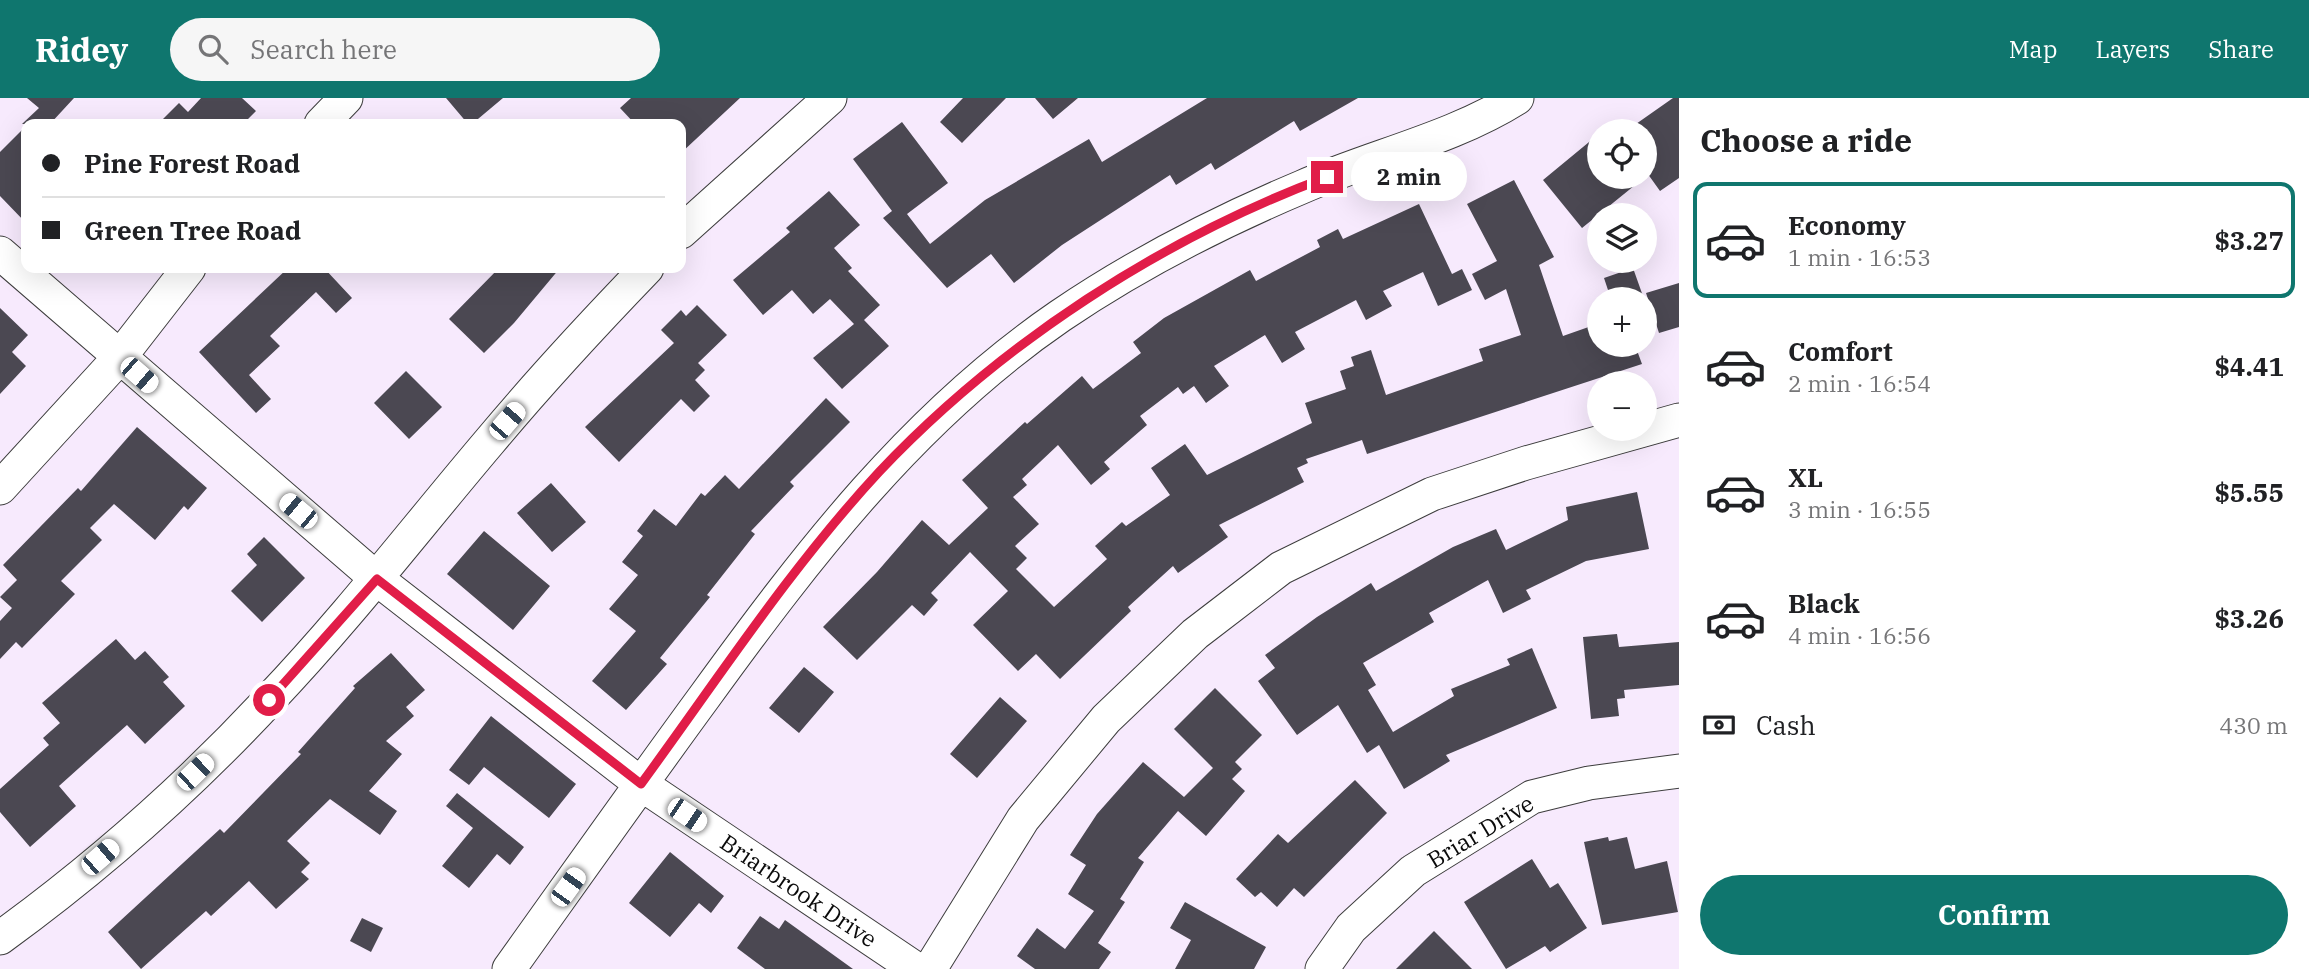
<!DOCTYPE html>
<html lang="en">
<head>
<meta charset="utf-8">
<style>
  :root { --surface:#fff; --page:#f6f6f6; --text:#202124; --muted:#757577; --line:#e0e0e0; --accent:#0f766e }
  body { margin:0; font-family:"IBM Plex Serif",serif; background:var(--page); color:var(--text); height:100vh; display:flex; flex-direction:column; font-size:26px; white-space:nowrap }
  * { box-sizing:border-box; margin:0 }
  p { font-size:23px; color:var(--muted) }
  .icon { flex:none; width:38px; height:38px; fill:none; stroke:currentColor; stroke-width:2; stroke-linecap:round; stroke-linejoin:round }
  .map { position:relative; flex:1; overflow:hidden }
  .details { display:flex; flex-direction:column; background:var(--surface); width:630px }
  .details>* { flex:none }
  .top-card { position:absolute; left:21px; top:21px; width:665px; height:154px; border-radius:14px; box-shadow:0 7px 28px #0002; display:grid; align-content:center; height:154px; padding:0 21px; background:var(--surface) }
  .controls { position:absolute; left:1587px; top:21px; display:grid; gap:14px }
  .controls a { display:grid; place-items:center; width:70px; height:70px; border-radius:50%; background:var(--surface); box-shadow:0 7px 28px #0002; font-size:35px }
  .end { position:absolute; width:32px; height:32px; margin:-16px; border:9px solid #e11d48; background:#fff; box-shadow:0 0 0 4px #fff }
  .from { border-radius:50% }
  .bubble { position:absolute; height:49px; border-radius:24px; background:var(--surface); box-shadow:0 7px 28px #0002; font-size:23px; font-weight:700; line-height:49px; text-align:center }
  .car { position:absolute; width:21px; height:42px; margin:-21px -10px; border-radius:9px; box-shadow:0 0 5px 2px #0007; background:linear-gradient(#fff 24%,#345 0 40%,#fff 0 76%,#345 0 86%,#fff 0) }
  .top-card b { display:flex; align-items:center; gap:24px; height:66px; font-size:26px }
  .top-card b+b { border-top:2px solid var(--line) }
  .top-card i { width:18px; height:18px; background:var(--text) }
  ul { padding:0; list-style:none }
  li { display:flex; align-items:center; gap:21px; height:116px; margin:0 14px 10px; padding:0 7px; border:4px solid transparent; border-radius:14px }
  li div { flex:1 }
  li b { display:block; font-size:26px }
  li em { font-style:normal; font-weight:700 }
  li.active { border-color:var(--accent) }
  li>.icon { width:63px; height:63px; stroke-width:1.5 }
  h2 { padding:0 21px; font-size:32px; line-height:84px }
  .pay { display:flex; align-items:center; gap:18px; height:77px; padding:0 21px; font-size:26px }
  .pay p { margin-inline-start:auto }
  .button { display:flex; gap:14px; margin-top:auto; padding:14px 21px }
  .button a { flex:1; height:80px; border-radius:42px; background:var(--accent); color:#fff; font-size:28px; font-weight:700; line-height:80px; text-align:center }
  header { display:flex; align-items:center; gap:42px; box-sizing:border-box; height:98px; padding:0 35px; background:var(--accent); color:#fff }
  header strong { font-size:33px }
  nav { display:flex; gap:38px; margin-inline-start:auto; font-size:24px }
  .search { width:490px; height:63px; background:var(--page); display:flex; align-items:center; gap:18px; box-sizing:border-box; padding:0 24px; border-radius:38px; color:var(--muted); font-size:26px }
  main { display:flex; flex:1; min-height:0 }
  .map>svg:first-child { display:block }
  .building { fill:#4b4852 }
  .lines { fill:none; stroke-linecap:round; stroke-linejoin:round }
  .minor-casing { stroke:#3d3d3d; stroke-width:35 }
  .minor { stroke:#fff; stroke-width:33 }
  .route { stroke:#e11d48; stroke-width:9 }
  .labels { text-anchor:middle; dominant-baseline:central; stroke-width:7; stroke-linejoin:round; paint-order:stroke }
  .street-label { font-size:23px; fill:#0a0a0a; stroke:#fff }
</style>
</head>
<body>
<header>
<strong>Ridey</strong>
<div class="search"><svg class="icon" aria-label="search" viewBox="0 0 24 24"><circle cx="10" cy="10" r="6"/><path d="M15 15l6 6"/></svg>Search here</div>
<nav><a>Map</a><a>Layers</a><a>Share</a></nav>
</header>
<main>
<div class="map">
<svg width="1679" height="871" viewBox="0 0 1679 871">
  <rect width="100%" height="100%" fill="#f7eafd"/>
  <path class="building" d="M27,0H74L50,26H22L39,10Z
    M201,0H242L256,13L243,26H158L179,5L188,14Z
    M446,0H503L472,26H468Z
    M631,0H740L681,55V26H635L620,10Z
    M963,0H1006L962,45L940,24Z
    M1035,0H1078L1053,21Z
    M1207,0H1358L1300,33L1294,23L1215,72L1211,65L1176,87L1170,77L1062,147L1014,185L991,156L947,190L883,120L892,113L853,61L902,24L948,85L907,116L930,146L985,102L1089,41L1102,64Z
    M1673,0H1679V80L1660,93L1645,72V33H1626Z
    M26,28V125L0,98V54Z
    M1600,35V79H1645L1582,130L1543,82Z
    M1514,82L1554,159L1539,167L1563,238L1600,225V247H1635L1642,266L1367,356L1362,342L1306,361L1308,365L1297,370L1304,384L1219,427L1228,439L1178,475L1173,468L1128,509L1131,513L1060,581L1036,556L1018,573L973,527L1008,493L970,454L931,495L938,502L924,518L912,507L857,562L823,529L877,474L922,422L949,447L988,410L962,382L1025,324L1027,326L1082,278L1093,291L1141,255L1133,244L1164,220L1250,172L1256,183L1320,149L1317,142L1338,131L1343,141L1419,106L1452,176L1462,171L1472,192L1438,208L1423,174L1383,193L1392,208L1366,222L1356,202L1295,234L1305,251L1282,265L1265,237L1214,268L1229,288L1206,305L1194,288L1183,296L1178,289L1140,318L1147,327L1104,364L1110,371L1091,387L1058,347L1022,381L1027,387L1013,399L1039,426L1015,448L1027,460L1016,471L1054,509L1107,461L1095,448L1122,424L1126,428L1170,397L1151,370L1185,346L1207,377L1312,325L1305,305L1346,291L1340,273L1354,268L1351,259L1371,252L1386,297L1483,263L1479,251L1521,237L1506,191L1485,202L1472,176L1497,163L1467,106Z
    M829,93L860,127L834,150L852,170L848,173L880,207L864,222L889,248L842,291L813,260L854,226L830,201L813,216L792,192L763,217L733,182L790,134L786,130Z
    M288,170H324L352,200L336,215L316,194L270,238L280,248L249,277L271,301L256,315L199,254Z
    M499,170H560L514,225L484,255L449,221Z
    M1633,170L1644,201H1611L1604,180Z
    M1679,185V229L1659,235L1646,195Z
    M697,207L727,237L698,265L705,272L695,282L710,298L694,314L681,301L619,364L585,329L674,245L661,232L681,212L686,218Z
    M0,210L28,237L12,254L26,268L0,296Z
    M406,273L442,309L409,341L374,305Z
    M826,300L850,324L790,384L794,388L751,433L755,436L707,497L710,499L660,560L667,566L626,612L592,583L636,533L609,511L638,477L622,464L643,438L637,433L654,411L676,428L701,395L705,398L725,377L739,391Z
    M137,329L207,390L188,412L184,408L155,442L114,406L90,430L102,442L61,483L75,496L22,550L16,544L0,561V523L12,510L0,499L17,482L3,467L78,390L81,393Z
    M551,385L586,424L552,454L517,415Z
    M1637,394L1649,451L1586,463L1526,492L1531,501L1503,515L1488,482L1429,515L1434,524L1363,565L1376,587L1368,592L1393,634L1454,598L1451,591L1510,567L1507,561L1532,550L1557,610L1446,657L1450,663L1404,691L1379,647L1367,655L1338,607L1297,637L1258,583L1275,570L1265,557L1317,519L1371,485L1376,493L1453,449L1496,431L1506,452L1568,422L1566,409Z
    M484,433L550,488L513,532L447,476Z
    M264,439L305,480L262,524L231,493L257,467L247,456Z
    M1617,536L1619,549L1679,544V587L1624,592L1625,600L1617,601L1619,618L1591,621L1583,539Z
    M116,541L135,562L145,553L169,579L163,584L185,608L145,646L127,627L59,688L76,708L30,749L0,714V691L49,647L43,640L60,625L42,605Z
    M391,555L425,592L406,609L414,618L386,643L402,656L369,693L397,713L380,737L330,701L287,743L310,765L301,774L309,781L276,811L249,783L211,818L206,813L141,871L108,834L220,731L224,735L301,656L298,654L355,590L353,588Z
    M804,569L834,594L799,635L769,610Z
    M1215,590L1262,637L1235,664L1242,671L1232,681L1245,693L1206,738L1178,713L1138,760L1144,764L1120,801L1125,804L1098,845L1111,854L1099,871H1035L1017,858L1037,830L1065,851L1094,813L1068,796L1086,767L1070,757L1097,716L1143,664L1184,699L1213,670L1174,631Z
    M1000,599L1027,623L977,680L950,656Z
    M491,618L576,686L549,720L484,669L469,687L449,672Z
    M1355,682L1387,715L1304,799L1294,790L1277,809L1261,794L1255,799L1236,781L1278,736L1288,745Z
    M457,695L524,749L510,767L497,756L469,790L442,768L473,730L446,708Z
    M1608,739L1609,743L1627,739L1635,771L1667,763L1678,814L1602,827L1584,744Z
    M670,754L724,798L711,815L699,805L670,839L629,805Z
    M1532,761L1550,790L1558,785L1587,830L1550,854L1545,848L1506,871L1464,804Z
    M1185,804L1266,849L1254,871H1175L1191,842L1170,830Z
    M760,818L779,831L785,822L853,871H765L737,850Z
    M362,820L383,830L371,854L350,843Z
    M1434,833L1472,871H1396Z"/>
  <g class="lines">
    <g class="minor-casing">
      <path id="minor" d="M321,26L346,0
        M681,134L830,0
        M0,155L377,481L641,686L916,871
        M0,390L119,260L189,170
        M0,840C95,771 190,687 270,601C348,519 417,429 490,343C540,283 593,226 647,170
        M509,871C574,780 639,688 705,598C808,456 914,318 1060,218C1135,167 1219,124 1302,89C1372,58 1452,41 1517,0
        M930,871L1023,721L1106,621L1195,536L1281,470L1432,396L1526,365L1679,322
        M1322,871L1351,830L1413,773L1532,699L1589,685L1679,673"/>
    </g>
    <use href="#minor" class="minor"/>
  </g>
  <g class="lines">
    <path class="route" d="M269,602L377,481L641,686C718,581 790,470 879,374C1001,245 1161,141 1327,79"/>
  </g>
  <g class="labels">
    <g class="street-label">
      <text transform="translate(1480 733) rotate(-31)">Briar Drive</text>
      <text transform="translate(799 792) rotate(34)">Briarbrook Drive</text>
    </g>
  </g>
</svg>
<div class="controls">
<a><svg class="icon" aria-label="locate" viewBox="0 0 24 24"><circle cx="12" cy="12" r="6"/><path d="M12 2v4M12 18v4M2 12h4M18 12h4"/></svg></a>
<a><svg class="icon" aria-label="layers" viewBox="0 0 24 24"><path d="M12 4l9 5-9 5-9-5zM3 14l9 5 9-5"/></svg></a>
<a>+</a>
<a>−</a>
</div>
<i class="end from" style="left:269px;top:602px"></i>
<i class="end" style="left:1327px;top:79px"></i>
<div class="bubble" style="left:1351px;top:54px;width:116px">2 min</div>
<i class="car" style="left:139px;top:277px;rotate:131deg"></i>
<i class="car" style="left:507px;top:323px;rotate:41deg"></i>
<i class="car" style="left:298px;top:413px;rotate:310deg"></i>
<i class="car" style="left:195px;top:674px;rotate:46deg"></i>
<i class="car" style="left:687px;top:717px;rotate:124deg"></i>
<i class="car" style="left:100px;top:759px;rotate:49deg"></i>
<i class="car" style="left:568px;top:789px;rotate:36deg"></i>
<div class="top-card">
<b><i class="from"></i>Pine Forest Road</b>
<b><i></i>Green Tree Road</b>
</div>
</div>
<section class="details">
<h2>Choose a ride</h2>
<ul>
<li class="active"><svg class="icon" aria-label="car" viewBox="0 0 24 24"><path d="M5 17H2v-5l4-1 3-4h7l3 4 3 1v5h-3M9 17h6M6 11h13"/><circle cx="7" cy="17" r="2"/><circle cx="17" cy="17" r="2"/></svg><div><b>Economy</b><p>1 min · 16:53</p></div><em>$3.27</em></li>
<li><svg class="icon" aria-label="car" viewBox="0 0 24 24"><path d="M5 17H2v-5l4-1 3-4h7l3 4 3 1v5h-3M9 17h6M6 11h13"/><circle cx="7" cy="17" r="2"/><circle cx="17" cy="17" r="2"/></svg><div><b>Comfort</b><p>2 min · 16:54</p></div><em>$4.41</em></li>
<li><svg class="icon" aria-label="car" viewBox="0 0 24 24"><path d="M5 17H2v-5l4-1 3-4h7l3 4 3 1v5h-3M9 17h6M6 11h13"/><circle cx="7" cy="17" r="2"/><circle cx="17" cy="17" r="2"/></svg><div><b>XL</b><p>3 min · 16:55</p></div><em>$5.55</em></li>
<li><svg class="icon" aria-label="car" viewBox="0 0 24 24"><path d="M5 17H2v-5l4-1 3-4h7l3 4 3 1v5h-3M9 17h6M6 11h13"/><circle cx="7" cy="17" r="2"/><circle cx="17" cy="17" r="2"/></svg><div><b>Black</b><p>4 min · 16:56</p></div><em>$3.26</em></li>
</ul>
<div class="pay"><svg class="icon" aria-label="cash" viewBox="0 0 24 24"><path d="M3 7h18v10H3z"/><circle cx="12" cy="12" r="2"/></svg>Cash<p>430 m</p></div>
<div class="button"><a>Confirm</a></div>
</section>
</main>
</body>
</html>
